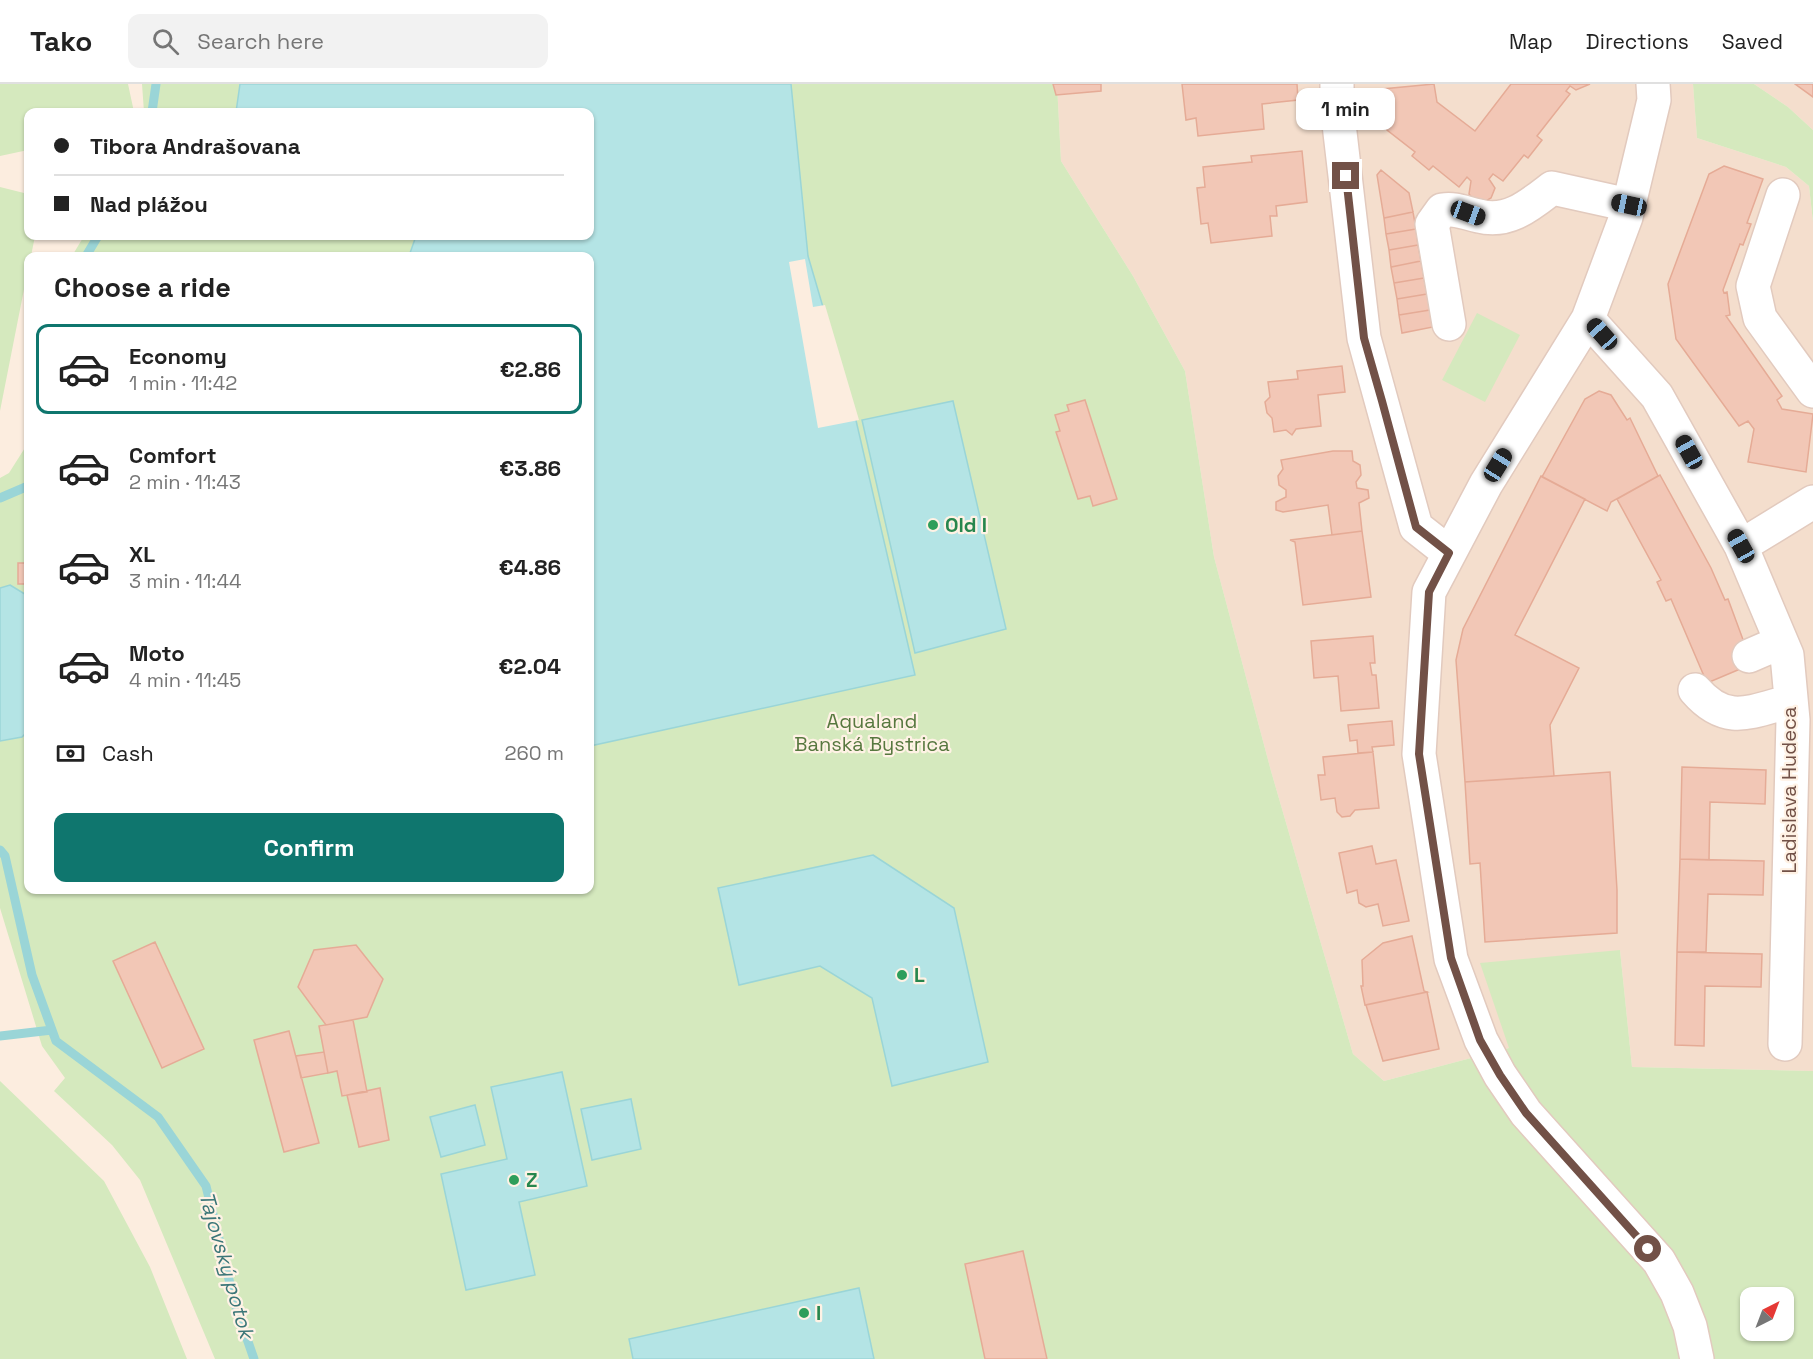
<!DOCTYPE html>
<html lang="en">
<head>
<meta charset="utf-8">
<style>
  :root { --surface:#fff; --page:#f2f2f2; --text:#222; --muted:#767676; --line:#e0e0e0; --accent:#0f766e }
  body { margin:0; font-family:"Space Grotesk",sans-serif; background:var(--page); color:var(--text); height:100vh; display:flex; flex-direction:column; font-size:22px; white-space:nowrap }
  * { box-sizing:border-box; margin:0 }
  p { font-size:20px; color:var(--muted) }
  .icon { flex:none; width:33px; height:33px; fill:none; stroke:currentColor; stroke-width:2; stroke-linecap:round; stroke-linejoin:round }
  .map { position:relative; flex:1; overflow:hidden }
  .details { position:absolute; left:24px; top:168px; width:570px; height:642px; display:flex; flex-direction:column; background:var(--surface); border-radius:12px; box-shadow:0 2px 4px #0004 }
  .details>* { flex:none }
  .top-card { position:absolute; left:24px; top:24px; width:570px; height:132px; border-radius:12px; box-shadow:0 2px 4px #0004; display:grid; align-content:center; height:132px; padding:0 30px; background:var(--surface) }
  .needle { width:39px; rotate:42deg }
  .fabs { position:absolute; left:1740px; top:1203px; display:grid; gap:12px }
  .fabs a { display:grid; place-items:center; width:54px; height:54px; border-radius:12px; background:var(--surface); box-shadow:0 2px 4px #0004; font-size:30px }
  .end { position:absolute; width:27px; height:27px; margin:-14px; border:8px solid #725147; background:#fff; box-shadow:0 0 0 3px #fff }
  .from { border-radius:50% }
  .bubble { position:absolute; height:42px; border-radius:12px; background:var(--surface); box-shadow:0 2px 4px #0004; font-size:20px; font-weight:700; line-height:42px; text-align:center }
  .car { position:absolute; width:18px; height:36px; margin:-18px -9px; border-radius:8px; box-shadow:0 0 4px 2px #0007; background:linear-gradient(#222 24%,#8ab4d8 0 40%,#222 0 76%,#8ab4d8 0 86%,#222 0) }
  .top-card b { display:flex; align-items:center; gap:21px; height:57px; font-size:22px }
  .top-card b+b { border-top:2px solid var(--line) }
  .top-card i { width:15px; height:15px; background:var(--text) }
  ul { padding:0; list-style:none }
  li { display:flex; align-items:center; gap:18px; height:90px; margin:0 12px 9px; padding:0 18px; border:3px solid transparent; border-radius:12px }
  li div { flex:1 }
  li b { display:block; font-size:22px }
  li em { font-style:normal; font-weight:700 }
  li.selected { border-color:var(--accent) }
  li>.icon { width:54px; height:54px; stroke-width:1.5 }
  h2 { padding:0 30px; font-size:27px; line-height:72px }
  .pay { display:flex; align-items:center; gap:15px; height:66px; padding:0 30px; font-size:22px }
  .pay p { margin-inline-start:auto }
  .action { display:flex; gap:12px; margin-top:auto; padding:12px 30px }
  .action a { flex:1; height:69px; border-radius:12px; background:var(--accent); color:#fff; font-size:24px; font-weight:700; line-height:69px; text-align:center }
  header { display:flex; align-items:center; gap:36px; box-sizing:border-box; height:84px; padding:0 30px; background:var(--surface); border-bottom:2px solid var(--line) }
  header strong { font-size:28px }
  nav { display:flex; gap:33px; margin-inline-start:auto; font-size:21px }
  .search { width:420px; height:54px; background:var(--page); display:flex; align-items:center; gap:15px; box-sizing:border-box; padding:0 21px; border-radius:12px; color:var(--muted); font-size:22px }
  .map>svg:first-child { display:block }
  .residential { fill:#f4decd }
  .green { fill:#d5e9be; fill-rule:evenodd }
  .water { fill:#b4e4e5; stroke:#9ad5d7; stroke-width:1.5 }
  .pier { fill:#fceddf }
  .lines { fill:none; stroke-linecap:round; stroke-linejoin:round }
  .stream { stroke:#9ad5d7; stroke-width:9 }
  .building { fill:#f2c7b6; stroke:#e5ab96; stroke-width:1.5 }
  .minor-casing { stroke:#e2cabe; stroke-width:36 }
  .minor { stroke:#fff; stroke-width:33 }
  .route { stroke:#725147; stroke-width:8 }
  .leisure-dot { fill:#2e9e5b; stroke:#fff2e5; stroke-width:2 }
  .labels { text-anchor:middle; dominant-baseline:central; stroke-width:4.5; stroke-linejoin:round; paint-order:stroke }
  .leisure-label { font-size:20px; font-weight:bold; fill:#27864d; stroke:#fff2e5; text-anchor:start }
  .park-label { font-size:20px; fill:#57783f; stroke:#fff2e5 }
  .street-label { font-size:20px; fill:#725147; stroke:#fff2e5 }
  .water-label { font-size:21px; font-style:italic; fill:#3b7678; stroke:#fff2e5 }
</style>
</head>
<body>
<header>
<strong>Tako</strong>
<div class="search"><svg class="icon" aria-label="search" viewBox="0 0 24 24"><circle cx="10" cy="10" r="6"/><path d="M15 15l6 6"/></svg>Search here</div>
<nav><a>Map</a><a>Directions</a><a>Saved</a></nav>
</header>
<div class="map">
<svg width="1813" height="1275" viewBox="0 0 1813 1275">
  <rect width="100%" height="100%" fill="#fceddf"/>
  <path class="residential" d="M1057,0H1693L1697,54L1786,83L1809,102L1813,138V987L1632,983L1620,866L1509,964L1384,997L1353,970L1271,687L1214,473L1185,287L1133,192L1061,77Z
    M1754,0H1813V46L1788,23Z"/>
  <path class="green" d="M0,0H128L134,28H28V66L0,72Z
    M142,0H1057L1061,77L1133,192L1185,287L1214,473L1271,687L1353,970L1384,997L1509,964L1480,879L1620,866L1632,983L1813,987V1275H215L140,1096L112,1061L54,1007L65,994L42,962L0,824V394L9,389L28,359V806H590V172H72L84,152H590V28H144ZM1750,1214H1784V1246H1750Z
    M1693,0H1754L1788,23L1813,46V138L1809,102L1786,83L1697,54Z
    M0,103L28,110V152H35L31,172H28V185L0,327Z
    M1477,229L1520,251L1485,318L1442,296Z
    M0,997L104,1097L150,1183L187,1275H0Z"/>
  <path class="water" d="M240,0H791L808,172L855,332L915,591L590,662V172H409L416,152H590V28H236Z
    M953,317L1006,545L915,569L862,336Z
    M10,501L28,512V647L22,653L0,657V504Z
    M873,771L954,824L988,978L892,1002L872,914L820,882L739,901L718,804Z
    M562,988L587,1102L519,1118L535,1191L466,1206L441,1090L507,1075L491,1003Z
    M631,1015L641,1065L592,1076L581,1025Z
    M475,1021L485,1061L441,1073L430,1033Z
    M859,1204L874,1275H633L629,1255Z"/>
  <path class="pier" d="M805,175L813,223L825,221L859,336L818,344L789,178Z"/>
  <g class="lines">
    <path class="stream" d="M152,28L156,0
      M86,172L98,152
      M0,414L28,402
      M0,766L5,772L32,891L56,957L158,1033L206,1102L235,1220L254,1275
      M0,952L52,946"/>
  </g>
  <path class="building" d="M1053,0H1101V7L1056,11Z
    M1182,0H1297L1298,16L1262,20L1264,45L1198,52L1196,34L1186,36Z
    M1434,0L1437,18L1475,47L1511,0H1590L1576,6L1570,2L1566,7L1570,10L1537,52L1542,56L1528,74L1524,71L1503,97L1493,90L1489,95L1495,104L1491,114L1486,117L1473,115L1469,110L1471,97L1467,93L1459,103L1433,82L1429,86L1412,72L1415,68L1387,46L1382,5Z
    M1795,0H1813V13Z
    M1302,67L1307,118L1276,122L1277,132H1270L1272,152L1211,159L1208,139L1201,140L1197,104L1205,103L1203,83L1252,78L1251,72Z
    M1724,82L1763,95L1747,139L1751,140L1743,161L1740,160L1723,206L1724,209L1727,208L1730,231L1726,232L1782,312L1777,316L1782,325L1813,330L1806,388L1748,378L1754,345L1748,337L1739,342L1676,255L1668,200L1709,90Z
    M1381,86L1409,109L1413,128L1384,134L1377,91Z
    M1413,128L1416,145L1386,150L1384,134Z
    M1416,145L1418,161L1389,166L1386,150Z
    M1418,161L1421,177L1391,183L1389,166Z
    M1421,177L1424,194L1394,199L1391,183Z
    M1424,194L1427,210L1397,215L1394,199Z
    M1427,210L1430,226L1399,231L1397,215Z
    M1430,226L1433,243L1402,249L1399,231Z
    M1342,282L1345,308L1318,311L1321,342L1296,345L1292,351L1286,346L1274,348L1272,334L1267,329L1265,318L1270,313L1268,298L1298,295L1297,287Z
    M1599,307L1611,311L1627,336L1630,334L1658,392L1611,418L1607,427L1542,393L1585,315Z
    M1085,316L1117,415L1093,422L1090,412L1078,415L1056,348L1060,347L1055,331L1069,327L1067,321Z
    M1333,367H1352L1353,377L1360,381L1361,391L1356,398L1357,404L1368,406L1369,414L1359,419L1362,447L1332,451L1328,421L1283,428L1276,426V418L1286,413V406L1279,401L1278,392L1283,385L1281,376Z
    M1660,391L1711,484L1725,516L1728,515L1752,580L1707,599L1671,515L1666,517L1657,498L1661,496L1617,415Z
    M1541,392L1585,415L1515,551L1579,584L1550,641L1554,692L1465,698L1456,576L1463,545Z
    M27,442L28,500H18V479H27Z
    M1362,447L1371,513L1303,521L1295,458L1290,456Z
    M1373,552L1375,579H1370L1372,591H1376L1379,624L1341,627L1338,592L1314,594L1311,557Z
    M1392,637L1394,661L1372,663L1373,668L1358,669L1357,656L1350,657L1348,641Z
    M1373,668L1379,724L1355,726L1350,732L1342,733L1337,728L1335,714L1321,716L1318,691H1325L1323,673Z
    M1682,683L1766,686L1765,720L1710,718L1709,776L1680,775Z
    M1610,688L1617,806V849L1485,858L1480,779L1470,780L1465,698Z
    M1372,762L1376,780L1396,776L1409,837L1383,842L1378,820L1366,823L1359,819L1357,806L1347,809L1339,769Z
    M1680,775L1764,777L1763,811L1708,810L1706,868H1677Z
    M1412,852L1424,907L1427,908L1365,921L1361,902H1363L1362,876L1383,859Z
    M155,858L204,965L162,984L113,877Z
    M356,861L383,895L367,933L326,941L298,903L314,866Z
    M1677,868L1762,870L1761,903L1705,902L1704,962L1675,961Z
    M1427,908L1439,965L1383,977L1366,921Z
    M353,936L367,1008L342,1012L337,987L328,989L319,942Z
    M289,947L319,1059L284,1068L254,956Z
    M324,968L328,989L301,994L296,972Z
    M380,1004L389,1056L359,1063L347,1011Z
    M1023,1167L1047,1275H985L965,1180Z"/>
  <g class="lines">
    <g class="minor-casing">
      <path id="minor" d="M1337,0V23L1364,254L1416,443L1449,469
        M1653,0L1654,16L1626,133L1588,235L1486,400L1429,508L1419,670L1451,875L1481,956L1500,991L1526,1029L1659,1177L1677,1209L1690,1242L1697,1275
        M1783,111L1753,202L1760,234L1813,307
        M1588,235L1657,312L1741,462L1787,571L1793,636L1785,960
        M1449,240L1432,140L1442,126C1457,124 1464,129 1479,132C1508,140 1530,121 1552,104L1629,121
        M1741,462L1813,418
        M1749,572L1781,558
        M1695,606C1726,642 1750,628 1791,617"/>
    </g>
    <use href="#minor" class="minor"/>
  </g>
  <g class="lines">
    <path class="route" d="M1346,92L1364,254L1382,317L1416,443L1449,469L1429,508L1419,670L1451,874L1480,956L1500,991L1526,1029L1648,1165"/>
  </g>
  <g class="leisure-dot">
    <circle cx="933" cy="441" r="6"/>
    <circle cx="902" cy="891" r="6"/>
    <circle cx="514" cy="1096" r="6"/>
    <circle cx="804" cy="1229" r="6"/>
  </g>
  <g class="labels">
    <g class="leisure-label">
      <text x="945" y="441">Old I</text>
      <text x="914" y="891">L</text>
      <text x="526" y="1096">Z</text>
      <text x="816" y="1229">I</text>
    </g>
    <g class="park-label">
      <text x="872" y="637">Aqualand<tspan x="872" dy="23">Banská Bystrica</tspan></text>
    </g>
    <g class="street-label">
      <text transform="translate(1789 706) rotate(-90)">Ladislava Hudeca</text>
    </g>
    <g class="water-label">
      <text transform="translate(227 1181) rotate(74)">Tajovský potok</text>
    </g>
  </g>
</svg>
<div class="fabs">
<a><svg class="needle" viewBox="-14 -14 28 28"><path d="M0-13l5 13h-10z" fill="#e53935"/><path d="M0 13l5-13h-10z" fill="#767676"/></svg></a>
</div>
<i class="end from" style="left:1648px;top:1165px"></i>
<i class="end" style="left:1346px;top:92px"></i>
<div class="bubble" style="left:1296px;top:4px;width:99px">1 min</div>
<i class="car" style="left:1629px;top:121px;rotate:282deg"></i>
<i class="car" style="left:1468px;top:129px;rotate:110deg"></i>
<i class="car" style="left:1602px;top:250px;rotate:318deg"></i>
<i class="car" style="left:1689px;top:368px;rotate:331deg"></i>
<i class="car" style="left:1498px;top:381px;rotate:32deg"></i>
<i class="car" style="left:1741px;top:462px;rotate:331deg"></i>
<div class="top-card">
<b><i class="from"></i>Tibora Andrašovana</b>
<b><i></i>Nad plážou</b>
</div>
<section class="details">
<h2>Choose a ride</h2>
<ul>
<li class="selected"><svg class="icon" aria-label="car" viewBox="0 0 24 24"><path d="M5 17H2v-5l4-1 3-4h7l3 4 3 1v5h-3M9 17h6M6 11h13"/><circle cx="7" cy="17" r="2"/><circle cx="17" cy="17" r="2"/></svg><div><b>Economy</b><p>1 min · 11:42</p></div><em>€2.86</em></li>
<li><svg class="icon" aria-label="car" viewBox="0 0 24 24"><path d="M5 17H2v-5l4-1 3-4h7l3 4 3 1v5h-3M9 17h6M6 11h13"/><circle cx="7" cy="17" r="2"/><circle cx="17" cy="17" r="2"/></svg><div><b>Comfort</b><p>2 min · 11:43</p></div><em>€3.86</em></li>
<li><svg class="icon" aria-label="car" viewBox="0 0 24 24"><path d="M5 17H2v-5l4-1 3-4h7l3 4 3 1v5h-3M9 17h6M6 11h13"/><circle cx="7" cy="17" r="2"/><circle cx="17" cy="17" r="2"/></svg><div><b>XL</b><p>3 min · 11:44</p></div><em>€4.86</em></li>
<li><svg class="icon" aria-label="car" viewBox="0 0 24 24"><path d="M5 17H2v-5l4-1 3-4h7l3 4 3 1v5h-3M9 17h6M6 11h13"/><circle cx="7" cy="17" r="2"/><circle cx="17" cy="17" r="2"/></svg><div><b>Moto</b><p>4 min · 11:45</p></div><em>€2.04</em></li>
</ul>
<div class="pay"><svg class="icon" aria-label="cash" viewBox="0 0 24 24"><path d="M3 7h18v10H3z"/><circle cx="12" cy="12" r="2"/></svg>Cash<p>260 m</p></div>
<div class="action"><a>Confirm</a></div>
</section>
</div>
</body>
</html>
